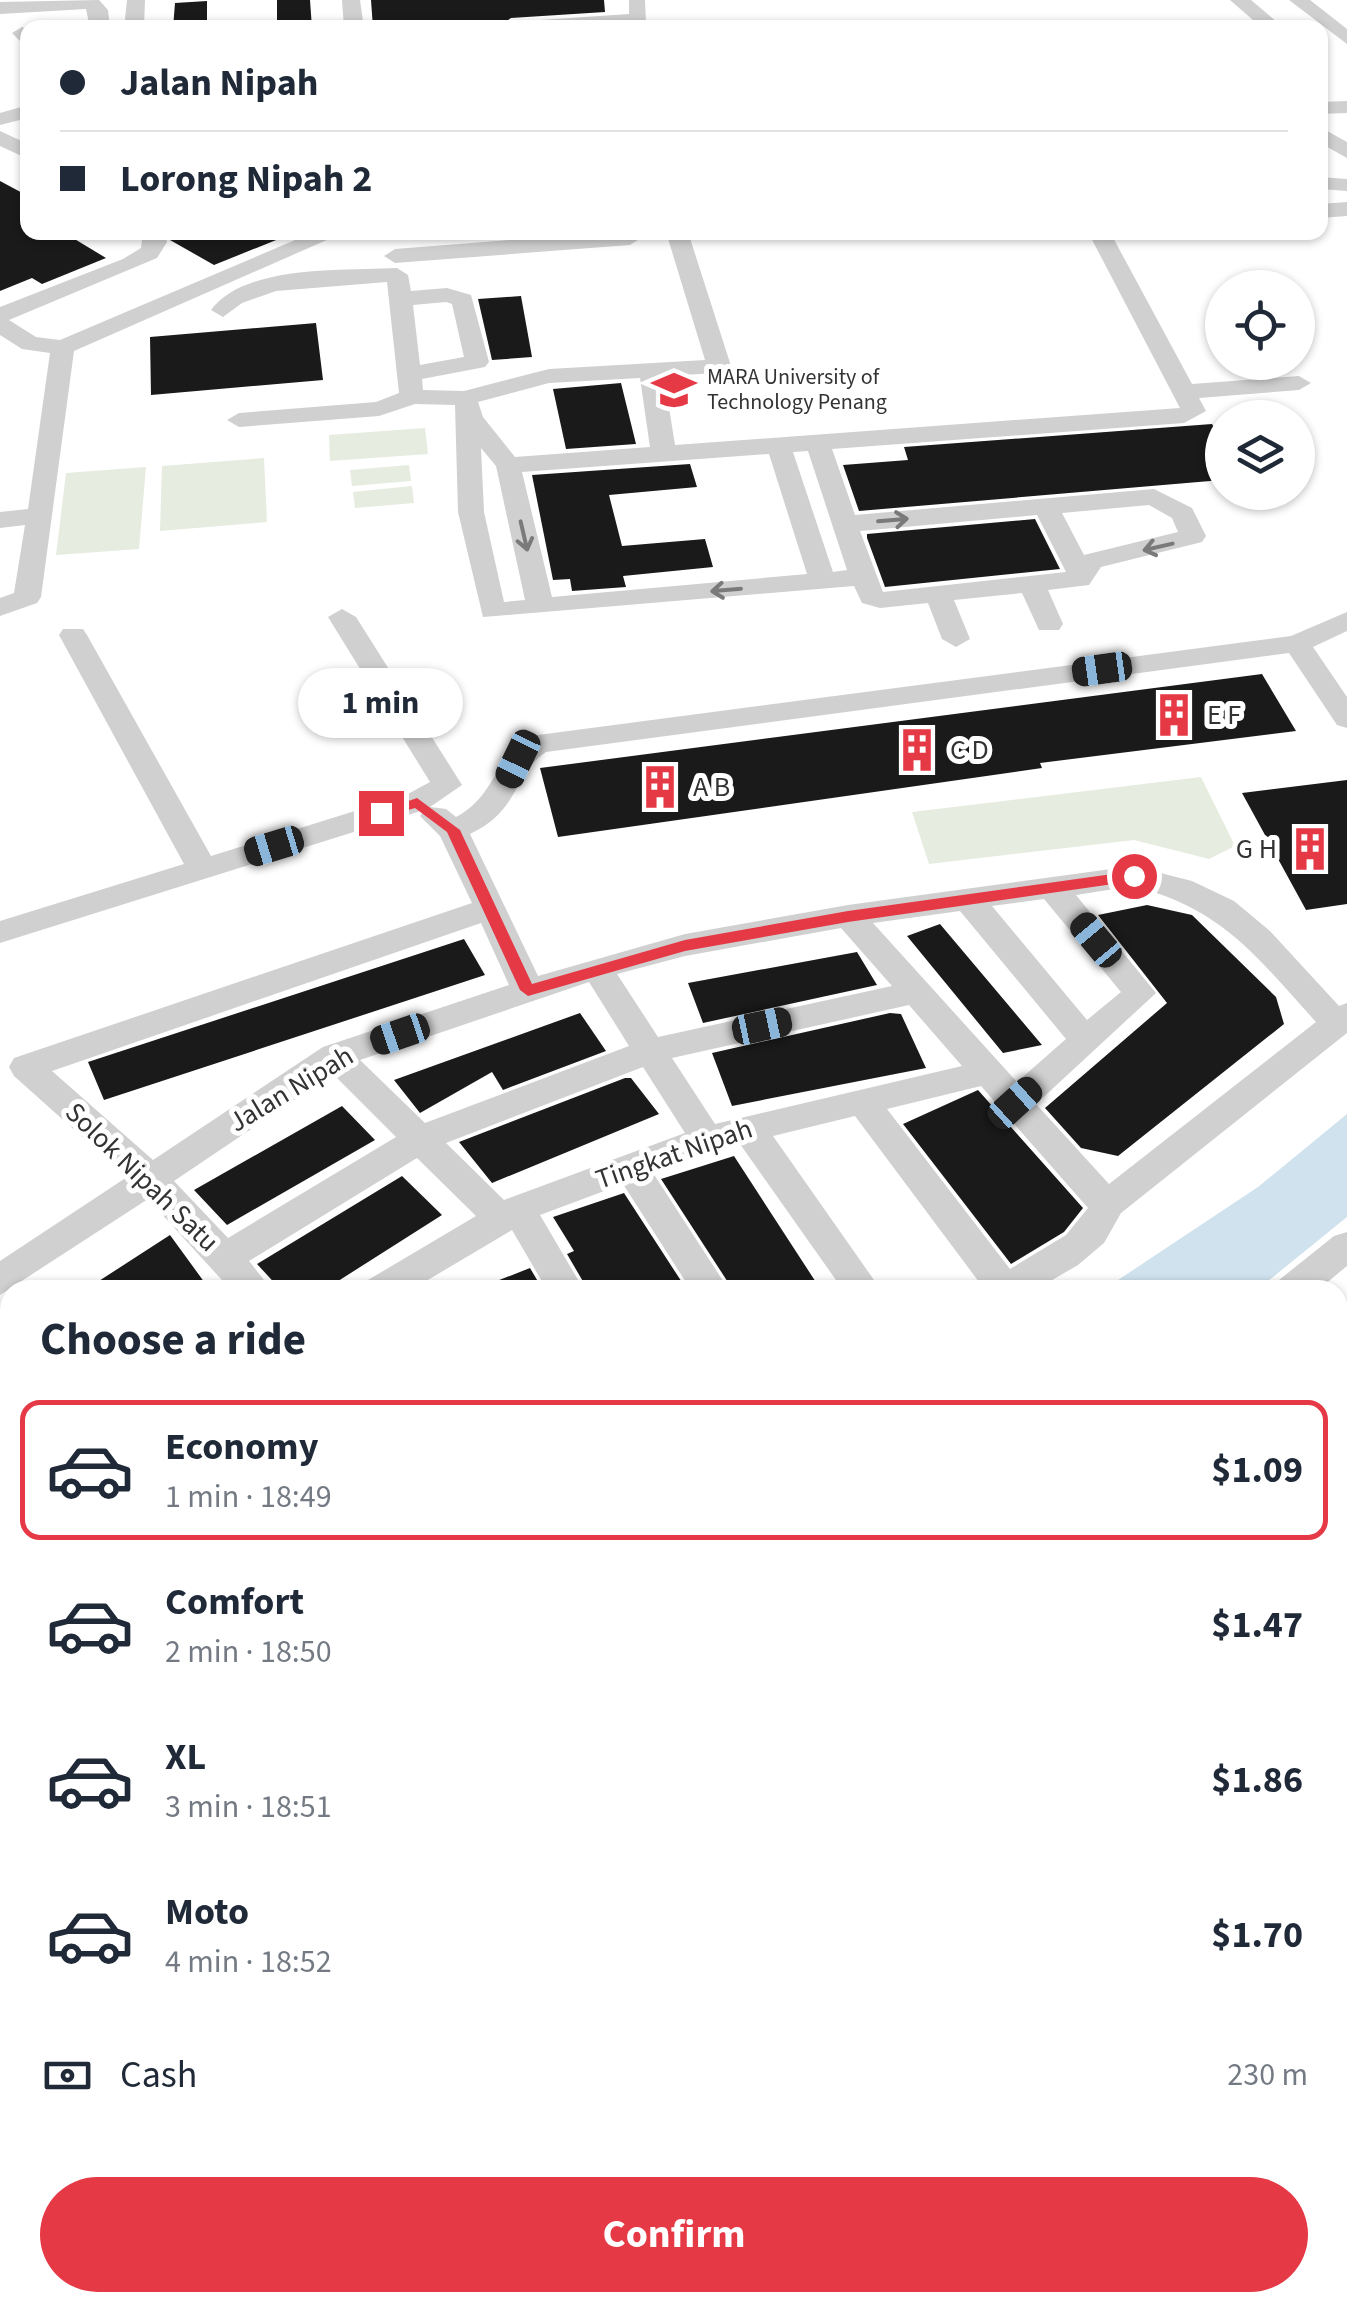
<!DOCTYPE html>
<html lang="en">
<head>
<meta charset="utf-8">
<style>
  :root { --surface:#fff; --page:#f2f2f3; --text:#1f2937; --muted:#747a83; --line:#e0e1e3; --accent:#e63946 }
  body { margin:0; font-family:"Source Sans 3",sans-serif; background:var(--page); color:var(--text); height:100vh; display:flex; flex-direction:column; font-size:38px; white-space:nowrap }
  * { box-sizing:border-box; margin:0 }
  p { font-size:32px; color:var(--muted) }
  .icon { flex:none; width:55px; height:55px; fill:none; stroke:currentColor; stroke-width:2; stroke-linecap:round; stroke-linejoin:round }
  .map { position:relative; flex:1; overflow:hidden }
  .sheet { position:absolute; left:0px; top:1280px; width:1348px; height:1032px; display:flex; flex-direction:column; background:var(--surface); border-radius:30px 30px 0 0; box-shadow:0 2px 8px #0004 }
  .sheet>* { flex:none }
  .top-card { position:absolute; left:20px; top:20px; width:1308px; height:220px; border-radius:20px; box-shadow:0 2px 8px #0004; display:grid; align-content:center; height:220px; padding:0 40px; background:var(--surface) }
  .controls { position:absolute; left:1205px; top:270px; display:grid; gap:20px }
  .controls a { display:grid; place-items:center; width:110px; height:110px; border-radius:50%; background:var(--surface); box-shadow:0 2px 8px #0004; font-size:50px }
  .end { position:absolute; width:45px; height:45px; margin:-22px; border:12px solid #e63946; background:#fff; box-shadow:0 0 0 5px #fff }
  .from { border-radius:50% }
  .bubble { position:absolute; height:70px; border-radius:35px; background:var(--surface); box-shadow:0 2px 8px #0004; font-size:32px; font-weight:700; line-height:70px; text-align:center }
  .car { position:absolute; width:30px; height:60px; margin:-30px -15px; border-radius:12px; box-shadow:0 0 8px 2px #0007; background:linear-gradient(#222 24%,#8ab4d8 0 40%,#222 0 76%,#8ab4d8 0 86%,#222 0) }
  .top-card b { display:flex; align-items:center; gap:35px; height:95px; font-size:38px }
  .top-card b+b { border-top:2px solid var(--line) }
  .top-card i { width:25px; height:25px; background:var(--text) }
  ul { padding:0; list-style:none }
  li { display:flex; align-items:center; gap:30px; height:140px; margin:0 20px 15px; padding:0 20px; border:5px solid transparent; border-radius:20px }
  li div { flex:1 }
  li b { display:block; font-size:38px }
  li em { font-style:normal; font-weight:700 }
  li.on { border-color:var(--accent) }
  li>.icon { width:90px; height:90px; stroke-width:1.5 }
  h2 { padding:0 40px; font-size:45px; line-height:120px }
  .pay { display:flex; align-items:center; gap:25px; height:110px; padding:0 40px; font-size:38px }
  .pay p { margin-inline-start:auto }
  .button { display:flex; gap:20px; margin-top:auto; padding:20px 40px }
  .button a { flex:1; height:115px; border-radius:60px; background:var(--accent); color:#fff; font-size:40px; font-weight:700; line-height:115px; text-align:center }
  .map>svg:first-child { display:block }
  .green { fill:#e6ecdf }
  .water { fill:#cfe2ee }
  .building { fill:#1a1a1a }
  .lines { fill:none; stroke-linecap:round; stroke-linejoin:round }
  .minor { fill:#d0d0d0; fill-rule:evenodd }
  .major { fill:#ababab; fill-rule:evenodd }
  .oneway { stroke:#7a7a7a }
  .route { fill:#e63946 }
  .labels { text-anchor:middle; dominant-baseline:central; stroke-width:10; stroke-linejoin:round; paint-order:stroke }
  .far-poi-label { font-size:22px; fill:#333; stroke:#fff; text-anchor:start }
  .poi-label { font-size:28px; fill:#333; stroke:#fff; text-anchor:start }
  .street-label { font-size:28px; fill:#333; stroke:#fff }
</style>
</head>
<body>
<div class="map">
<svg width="1347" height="2311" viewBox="0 0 1347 2311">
  <rect width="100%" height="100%" fill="#fff"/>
  <path class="green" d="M425,428L428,454L330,461L329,435Z
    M264,458L267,522L160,531L162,466Z
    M409,465L411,481L352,486L350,470Z
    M146,467L139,549L56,555L66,473Z
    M412,486L414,503L355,508L353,492Z
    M1201,777L1235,846L1209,859L1134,840L929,864L912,812Z"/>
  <path class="water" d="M1347,1114V1217L1257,1290H1103L1258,1187Z
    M0,1543L10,1544V1640L0,1641Z"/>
  <path class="building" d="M277,0H310L312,28H277Z
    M371,0H604L605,12L511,18L500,25L373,28Z
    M207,1V28H173L175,3Z
    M0,181L28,196V232H63L106,258L42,284L32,278L0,291Z
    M169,232H291V234L214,265L170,240Z
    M521,296L532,357L492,360L478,299Z
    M316,323L323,380L151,395L150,337Z
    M621,383L636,444L566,449L553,389Z
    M1212,424L1222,442V480L859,511L843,465L908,460L904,447Z
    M690,464L697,487L609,495L622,546L705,539L713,567L623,576L626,587L572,591L570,579L553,580L532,475Z
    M1035,519L1060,569L885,587L867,538V534Z
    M1262,674L1296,731L1040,763L1042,768L558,837L540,768Z
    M1347,780V904L1306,910L1242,793Z
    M1147,905L1192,915L1276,997L1284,1024L1118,1156L1081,1148L1045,1108L1167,1003L1098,915Z
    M940,924L1042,1045L1003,1053L907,936Z
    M464,939L485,975L104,1100L88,1062Z
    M857,952L877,985L703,1023L688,983Z
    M580,1013L606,1051L503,1090L492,1072L420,1113L394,1080Z
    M890,1013L901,1014L926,1068L732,1106L712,1053Z
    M625,1078H631L659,1114L492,1183L459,1142Z
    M978,1090L1083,1208L1064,1232L1011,1264L903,1124Z
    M342,1106L375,1140L227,1225L194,1190Z
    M734,1156L821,1290H733L661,1179Z
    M402,1176L442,1215L324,1290H281L257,1264Z
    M624,1193L687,1290H588L567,1254L574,1251L553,1217Z
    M170,1235L210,1290H85Z
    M530,1268L543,1290H479V1288Z"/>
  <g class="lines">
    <path class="minor" d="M99,0L108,10L110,28H90L86,9L0,14V2Z
      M127,0H145L144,28H124Z
      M342,0H360L364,28H344Z
      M629,0H645L646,23L502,28L511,22L629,14Z
      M1230,0H1251L1284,28H1262Z
      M1289,0H1310L1347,29V44Z
      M22,27L28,29V49L12,33Z
      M1347,101V113L1320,114V102Z
      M28,105V118L0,125V113Z
      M1320,127L1347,142V158L1320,143Z
      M0,131L28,144V159L0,146Z
      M1320,177L1347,179V191L1320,189Z
      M1347,202V216L1320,218V204Z
      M143,232H165L167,242L157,258L9,320L36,337L60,340L314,232H345L74,351L41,597L37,603L0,616V598L14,593L25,525L0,528V512L28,509L50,353L22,349L0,335V307L123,259L141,248Z
      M615,232H635L641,238L630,245L395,263L384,256L395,249Z
      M666,232H688L731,366L719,373L664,376L675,445L1180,408L1088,232H1110L1192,384L1299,376L1311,383L1299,390L1199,398L1206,411L1184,423L832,449L855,515L1154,489L1192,508L1206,536L1202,542L1101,567L1089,585L1048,590L1063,624L1059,630H1039L1022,593L954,600L970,639L956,647L942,639L928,603L880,608L862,603L854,586L483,617L458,512L455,405L415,404L379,416L239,427L227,420L239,413L376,402L399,393L387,282L276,291L242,303L223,317L211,310C245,264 345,271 397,268L408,275L411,291L447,288L471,295L489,362L485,367L422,379L423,390L464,391L549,369L705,360ZM446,302L452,304L464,357L420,365L413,305ZM640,378L650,447L515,457L483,417L478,402L549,383ZM481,448L496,466L525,600L504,602L484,512ZM808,451L847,570L833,572L793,452ZM769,454L807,574L552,597L522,472ZM1149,505L1172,518L1178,532L1084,555L1062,513ZM1037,515L1066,572L883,592L860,531Z
      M342,609L356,617L462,785L430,807L446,809L456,817C499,795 496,746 538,735L1291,636L1347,612V631L1313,647L1347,697V728L1337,725L1289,653L546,752C512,775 520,811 470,834L538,976L685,934L848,905L1133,866L1192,881L1234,901L1270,931L1339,1006L1347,1003V1033L1121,1213L1104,1243L1078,1265L1035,1290H985L855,1116L773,1136L881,1290H843L740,1144L653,1173L729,1290H691L623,1184L540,1215L584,1290H547L512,1230L411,1290H363L368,1280L476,1216L417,1158L249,1261L272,1290H231L148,1199L0,1295V1261L127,1177L14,1076L9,1067L14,1058L472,903L440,836L420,816L424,810L0,943V921L184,864L59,635L63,629H83L87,635L211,856L406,795L430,782L328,617ZM1133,886C1223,909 1256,956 1316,1022L1109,1184L1036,1104L1156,993L1076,895ZM1044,899L1121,992L1087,1020L992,906ZM960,911L1066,1039L1017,1082L873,923ZM481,923L509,985L323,1047L153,1160L52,1071ZM841,928L892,986L658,1037L617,974L685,956ZM589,982L629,1046L425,1123L360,1060ZM909,1005L962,1066L715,1124L672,1058ZM643,1067L685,1133L504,1200L446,1143ZM333,1074L396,1137L228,1238L174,1181ZM981,1086L1088,1208L1066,1235L1010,1269L887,1109Z
      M1347,1232V1266L1318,1290H1274L1279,1280L1334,1236Z
      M0,1420L10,1423V1454L3,1456Z
      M1338,1596L1347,1599V1650L1338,1646Z
      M10,1641V1679L0,1682V1644Z
      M10,1828V1874L0,1878V1832Z
      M1338,1880L1347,1883V1944L1338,1940Z
      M1338,2281L1347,2288V2311H1305L1302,2302H1338Z
      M64,2302H128L125,2311H60Z
      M924,2302H975L978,2311H926Z"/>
    <path class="major" d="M0,1855L10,1859V1937L0,1933Z
      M124,2302H187L190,2311H128Z"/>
  </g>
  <defs><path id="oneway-shaft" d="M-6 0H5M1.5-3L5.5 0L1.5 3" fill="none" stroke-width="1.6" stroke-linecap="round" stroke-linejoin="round" transform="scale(2.5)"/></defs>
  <g class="oneway">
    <use href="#oneway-shaft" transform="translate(893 520) rotate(-5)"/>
    <use href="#oneway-shaft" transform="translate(524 536) rotate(77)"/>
    <use href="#oneway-shaft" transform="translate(1158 547) rotate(167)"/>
    <use href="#oneway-shaft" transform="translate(726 590) rotate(175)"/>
  </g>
  <path class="route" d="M417,798L460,830L532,984L685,940L848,911L1134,871L1141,876L1134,881L848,922L685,951L528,996L520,990L447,832L415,808L381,818L374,813Z"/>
  <defs>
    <g id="university-bare" transform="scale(3.45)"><path d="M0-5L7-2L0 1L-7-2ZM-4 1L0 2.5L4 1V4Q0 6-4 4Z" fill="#e63946" stroke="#fff" stroke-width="2.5" paint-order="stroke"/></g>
    <g id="building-bare" transform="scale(3.45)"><path d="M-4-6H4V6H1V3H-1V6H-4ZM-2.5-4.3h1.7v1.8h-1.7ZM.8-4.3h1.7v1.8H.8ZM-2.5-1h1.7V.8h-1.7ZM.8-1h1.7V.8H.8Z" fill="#e63946" stroke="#fff" stroke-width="2.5" paint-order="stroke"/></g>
  </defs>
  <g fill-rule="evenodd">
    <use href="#university-bare" x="674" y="390"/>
    <use href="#building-bare" x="1174" y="715"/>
    <use href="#building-bare" x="917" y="750"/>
    <use href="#building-bare" x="660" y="787"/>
    <use href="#building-bare" x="1310" y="849"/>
  </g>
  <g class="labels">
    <g class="far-poi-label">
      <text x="707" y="377">MARA University of<tspan x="707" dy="25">Technology Penang</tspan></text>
    </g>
    <g class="poi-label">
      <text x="1207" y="715">E F</text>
      <text x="950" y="750">C D</text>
      <text x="693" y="787">A B</text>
      <text x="1277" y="849" text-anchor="end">G H</text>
    </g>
    <g class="street-label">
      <text transform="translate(291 1089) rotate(-31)">Jalan Nipah</text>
      <text transform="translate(674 1154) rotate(-19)">Tingkat Nipah</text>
      <text transform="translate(142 1177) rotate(44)">Solok Nipah Satu</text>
    </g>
  </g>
</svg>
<div class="controls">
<a><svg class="icon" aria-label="locate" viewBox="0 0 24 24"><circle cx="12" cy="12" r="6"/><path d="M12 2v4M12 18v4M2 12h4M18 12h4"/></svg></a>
<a><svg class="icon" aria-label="layers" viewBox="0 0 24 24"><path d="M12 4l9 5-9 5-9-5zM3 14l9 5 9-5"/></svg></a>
</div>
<i class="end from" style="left:1134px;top:876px"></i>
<i class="end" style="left:381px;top:813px"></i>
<div class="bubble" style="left:298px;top:668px;width:165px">1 min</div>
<i class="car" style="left:1102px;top:669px;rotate:262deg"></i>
<i class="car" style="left:518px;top:759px;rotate:206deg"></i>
<i class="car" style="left:274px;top:846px;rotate:253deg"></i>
<i class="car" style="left:1096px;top:940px;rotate:320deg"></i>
<i class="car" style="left:762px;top:1026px;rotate:78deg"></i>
<i class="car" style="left:400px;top:1034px;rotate:251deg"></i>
<i class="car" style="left:1015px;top:1103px;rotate:48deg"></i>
<div class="top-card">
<b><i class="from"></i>Jalan Nipah</b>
<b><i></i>Lorong Nipah 2</b>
</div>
<section class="sheet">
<h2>Choose a ride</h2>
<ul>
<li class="on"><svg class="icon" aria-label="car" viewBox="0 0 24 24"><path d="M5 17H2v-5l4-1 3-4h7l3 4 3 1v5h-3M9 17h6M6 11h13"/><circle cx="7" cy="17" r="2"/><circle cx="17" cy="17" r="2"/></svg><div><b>Economy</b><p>1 min · 18:49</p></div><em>$1.09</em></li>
<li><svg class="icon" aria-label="car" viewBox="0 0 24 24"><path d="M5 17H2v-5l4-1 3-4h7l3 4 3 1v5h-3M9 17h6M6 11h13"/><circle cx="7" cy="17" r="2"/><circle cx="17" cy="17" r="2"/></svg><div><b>Comfort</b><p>2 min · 18:50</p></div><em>$1.47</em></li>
<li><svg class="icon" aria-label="car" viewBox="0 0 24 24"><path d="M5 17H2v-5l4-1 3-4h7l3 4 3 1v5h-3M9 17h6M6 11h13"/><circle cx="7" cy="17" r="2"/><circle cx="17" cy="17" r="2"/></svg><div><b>XL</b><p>3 min · 18:51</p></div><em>$1.86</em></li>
<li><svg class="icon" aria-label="car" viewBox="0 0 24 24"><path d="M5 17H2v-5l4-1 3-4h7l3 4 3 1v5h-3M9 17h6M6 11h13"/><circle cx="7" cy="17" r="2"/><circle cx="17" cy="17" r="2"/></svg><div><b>Moto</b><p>4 min · 18:52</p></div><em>$1.70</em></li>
</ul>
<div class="pay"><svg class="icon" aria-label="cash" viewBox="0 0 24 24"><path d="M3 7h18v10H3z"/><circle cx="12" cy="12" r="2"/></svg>Cash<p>230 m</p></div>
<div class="button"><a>Confirm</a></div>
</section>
</div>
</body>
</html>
